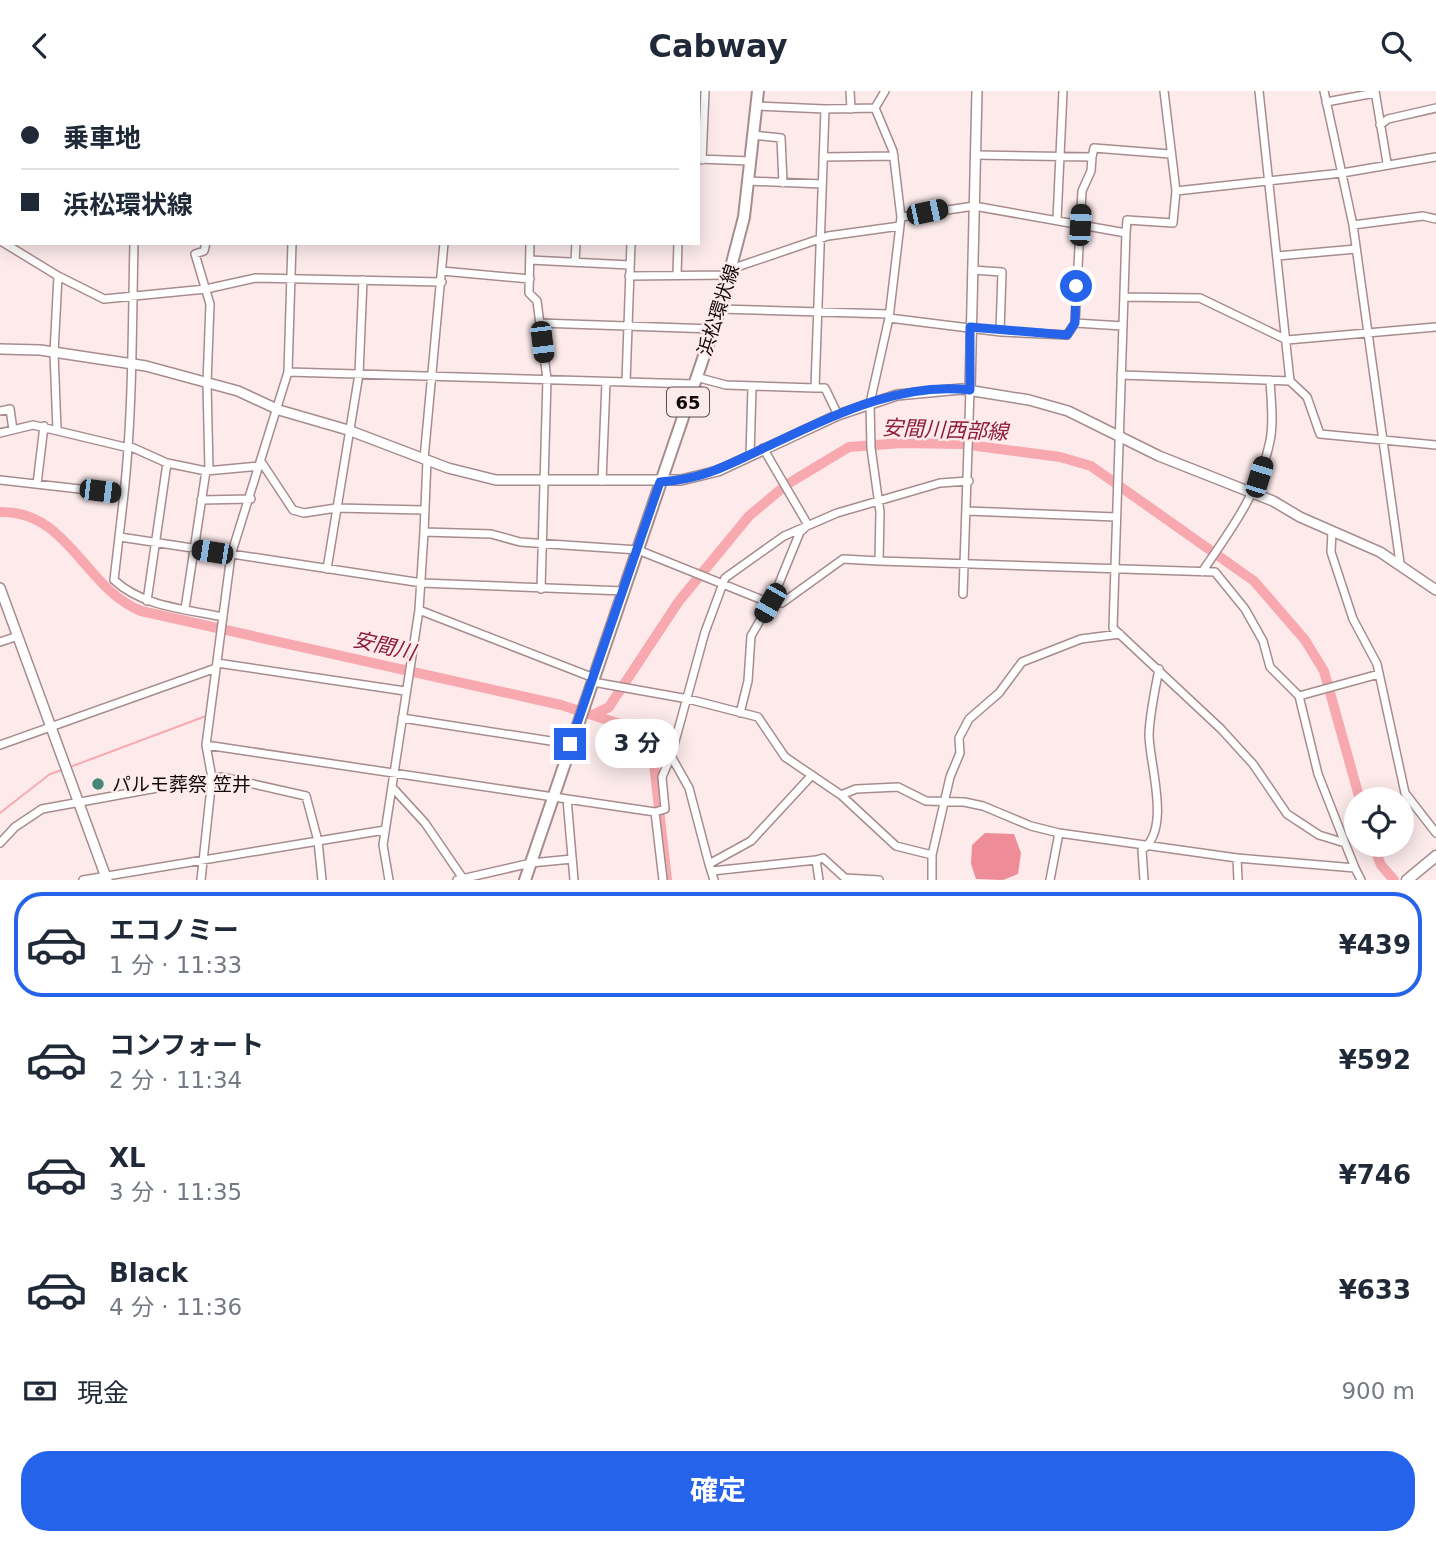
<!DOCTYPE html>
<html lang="ja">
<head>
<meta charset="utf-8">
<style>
  :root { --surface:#fff; --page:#f6f6f7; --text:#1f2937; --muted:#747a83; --line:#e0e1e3; --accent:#2563eb }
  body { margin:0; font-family:"DejaVu Sans","Noto Sans JP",sans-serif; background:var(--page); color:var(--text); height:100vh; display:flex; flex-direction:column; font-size:26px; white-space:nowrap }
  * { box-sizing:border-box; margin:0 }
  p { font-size:23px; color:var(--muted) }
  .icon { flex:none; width:38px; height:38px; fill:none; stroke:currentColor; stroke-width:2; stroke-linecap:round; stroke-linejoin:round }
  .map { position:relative; height:789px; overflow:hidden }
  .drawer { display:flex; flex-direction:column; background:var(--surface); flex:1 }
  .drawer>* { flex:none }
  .top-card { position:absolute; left:0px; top:0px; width:700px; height:154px; box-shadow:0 4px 18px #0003; display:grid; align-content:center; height:154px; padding:0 21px; background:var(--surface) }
  .tools { position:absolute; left:1344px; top:696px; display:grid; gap:14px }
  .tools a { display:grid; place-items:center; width:70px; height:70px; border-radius:50%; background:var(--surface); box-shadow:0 4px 18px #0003; font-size:35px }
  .end { position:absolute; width:32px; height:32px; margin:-16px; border:9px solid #2563eb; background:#fff; box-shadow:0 0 0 4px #fff }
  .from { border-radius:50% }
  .bubble { position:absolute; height:49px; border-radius:24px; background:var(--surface); box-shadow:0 4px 18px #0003; font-size:23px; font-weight:700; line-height:49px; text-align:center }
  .car { position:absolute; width:21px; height:42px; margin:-21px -10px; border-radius:9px; box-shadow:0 0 5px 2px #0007; background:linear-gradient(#222 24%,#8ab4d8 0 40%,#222 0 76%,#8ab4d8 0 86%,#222 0) }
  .top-card b { display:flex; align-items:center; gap:24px; height:66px; font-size:26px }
  .top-card b+b { border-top:2px solid var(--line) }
  .top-card i { width:18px; height:18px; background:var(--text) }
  ul { padding:12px 0 0; list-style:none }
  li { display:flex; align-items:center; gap:21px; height:105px; margin:0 14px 10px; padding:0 7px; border:4px solid transparent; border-radius:28px }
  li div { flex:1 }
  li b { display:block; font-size:26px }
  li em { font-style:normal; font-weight:700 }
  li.active { border-color:var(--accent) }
  li>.icon { width:63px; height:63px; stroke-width:1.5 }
  .pay { display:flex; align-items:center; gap:18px; height:77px; padding:0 21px; font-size:26px }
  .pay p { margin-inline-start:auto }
  .cta { display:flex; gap:14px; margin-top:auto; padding:14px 21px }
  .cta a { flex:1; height:80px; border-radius:28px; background:var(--accent); color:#fff; font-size:28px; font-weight:700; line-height:80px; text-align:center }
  header { display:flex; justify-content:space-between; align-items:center; height:91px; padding:0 21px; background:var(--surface); font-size:32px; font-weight:700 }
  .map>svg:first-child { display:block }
  .forest { fill:#ee8d98 }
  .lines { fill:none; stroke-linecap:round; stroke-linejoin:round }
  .stream { stroke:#f8a9b0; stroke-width:2 }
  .river { stroke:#f8a9b0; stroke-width:10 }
  .minor-casing { stroke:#a78c8e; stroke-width:10 }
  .tertiary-casing { stroke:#a78c8e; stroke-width:12 }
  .secondary-casing { stroke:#a78c8e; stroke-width:13 }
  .primary-casing { stroke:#a78c8e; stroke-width:14 }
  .minor { stroke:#fff; stroke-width:7 }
  .tertiary { stroke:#fff; stroke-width:9 }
  .secondary { stroke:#fff; stroke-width:10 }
  .primary { stroke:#fff; stroke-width:10 }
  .route { stroke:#2563eb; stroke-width:9 }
  .poi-dot { fill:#458778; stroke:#fdebec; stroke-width:2.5 }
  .labels { text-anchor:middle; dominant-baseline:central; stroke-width:5; stroke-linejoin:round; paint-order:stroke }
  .shield { fill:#fdebec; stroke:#584d4e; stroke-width:2 }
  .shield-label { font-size:18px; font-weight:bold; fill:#12090a }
  .street-label { font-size:19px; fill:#12090a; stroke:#fdebec }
  .poi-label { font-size:19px; fill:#12090a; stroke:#fdebec; text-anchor:start }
  .water-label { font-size:21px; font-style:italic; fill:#8e1c38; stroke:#fdebec }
</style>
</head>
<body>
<header><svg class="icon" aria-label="back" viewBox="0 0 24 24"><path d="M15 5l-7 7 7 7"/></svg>Cabway<svg class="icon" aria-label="search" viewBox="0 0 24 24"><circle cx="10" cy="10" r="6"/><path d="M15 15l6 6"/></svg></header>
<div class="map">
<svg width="1436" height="789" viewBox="0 0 1436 789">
  <rect width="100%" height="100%" fill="#fdebec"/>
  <path class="forest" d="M985,742L1014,743L1021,762L1018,783L1003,789L976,788L971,773L972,754Z"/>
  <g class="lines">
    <path class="stream" d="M100,0L101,2
      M461,2V0
      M70,676L206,625
      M0,722L50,683L62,679"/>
    <path class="river" d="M0,421C68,419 84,497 141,520L561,614L633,637L645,645L652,655L667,789
      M595,623L609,616L679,510L749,425L786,394L849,356L902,352L962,353L1060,366L1091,375L1254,490L1305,549L1324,580L1360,709
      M1373,754L1381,774L1394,789"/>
    <g class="minor-casing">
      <path id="minor" d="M626,0V2
        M850,0L851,18
        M1164,0L1176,100
        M1259,0L1290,290L1307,306L1320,343L1436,354
        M1324,0L1353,134L1400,472
        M1375,0L1387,72
        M139,2V0
        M210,2V0
        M298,2V0
        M456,2V0
        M535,2V0
        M1326,11L1375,2
        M757,15L825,18
        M1380,34L1388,28L1436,17
        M753,44L781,47L783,92
        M976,64L1092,66L1094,57L1170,63
        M823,66L894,65
        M699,68L750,70
        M702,69L705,0
        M748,90L822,93
        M0,114L2,151
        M901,126L974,115L1126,142
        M1057,129L1063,0
        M1353,134L1423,125L1436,128
        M4,152L58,185L104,208L206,198L256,187L442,191
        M206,152L204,160L195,163L210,213L207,292L209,379
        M530,152L529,202L537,210L547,288L541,498
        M631,152L626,291L694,293
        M1277,165L1356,158
        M530,169L630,174
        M575,171L576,152
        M731,178L828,145L900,135
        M972,179L1002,181L1000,240
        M442,180L530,188
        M677,184L678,152
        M629,185L729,184
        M1124,206L1200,207L1287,249L1436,236
        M720,218L888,223
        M889,227L1001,241L1067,244L1075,232L1123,235
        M540,232L713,238
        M1075,232L1082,100L1091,80L1092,66
        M288,281L626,291
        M1121,284L1290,290
        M696,286L726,294L815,297L825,18L875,17
        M815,297H825L838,324
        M0,320L10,318L13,339
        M57,339L54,262L58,185
        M0,342L33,334L129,357
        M129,355L167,372L206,380L260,375
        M750,365L752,296
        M424,368L444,152
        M427,369L424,441L491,443L520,451L638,459L770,512H782L843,468L879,470L880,421L871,357L870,312L889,227L901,126L893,60L875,17L885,0
        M262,372L293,419L304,422L336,417L423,419
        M0,389L124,403C133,320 132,236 134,152
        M602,390L606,291
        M37,393L44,335
        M124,403L114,489C143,516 186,518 223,526
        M201,409L251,408
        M967,420L1116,426
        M1332,440L1331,461L1353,528L1377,573L1405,702L1436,742
        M120,446L422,492L624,500
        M879,470L1215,481L1245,518L1263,550L1270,576L1299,605L1318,683L1345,752
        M327,478L359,283L363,189
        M1202,481C1230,440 1260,400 1270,350C1274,331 1271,309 1270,289
        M963,503L970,299
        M147,510L167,372
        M185,518L206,380
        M419,519L594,587
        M0,551L18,545
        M217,572L405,600
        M593,591L688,608L758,626L785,666L841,704L896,755L932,764V789
        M1299,605L1379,583
        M740,622L748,590L751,545L773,507L800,441L808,434L763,357
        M402,627L570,653
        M0,654L216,577
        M206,654L231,464L288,281L292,152
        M671,665L689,697L709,773
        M392,696L425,732L464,789
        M841,704L856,698L898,696L926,710L964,711L983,715L1031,735L1059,742L1237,767L1355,777L1361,789
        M567,708L655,721L665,718L662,686L671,665L705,541L725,487L784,445L837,422L940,392L969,390
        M655,721L663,789
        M0,752L15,736L42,718L212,687L222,686L306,705L318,750L83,789
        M932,764L950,686L960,662L959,647L969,628L999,602L1022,571L1081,548L1120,543
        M1237,767L1238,789
        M816,769L823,767L845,787L879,789
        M1355,777L1345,752L1319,744L1287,723L1253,673L1221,638L1113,537L1126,142L1127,129L1173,132L1176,100L1342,82L1436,66
        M712,780L816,769L819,789
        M201,789L212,687L206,654L567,708L574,789
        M322,789L318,750L385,739
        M389,789L383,754L419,519L424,441
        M457,789L531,772L572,768
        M714,789L709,773L751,750L812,684
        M1050,789L1059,742
        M1144,789L1142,759C1172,738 1149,673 1149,643C1150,621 1155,599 1159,578"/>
    </g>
    <g class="tertiary-casing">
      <path id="tertiary" d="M0,258L40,259L146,275L238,300L279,319L348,339L448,377L496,389H681L718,380L838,324L897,304L961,298L1029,309L1068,320L1159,365L1273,410L1300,426L1380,461L1436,499
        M970,299L977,0
        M0,497L107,789"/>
    </g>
    <g class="secondary-casing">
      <path id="secondary" d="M1407,789L1436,765"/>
    </g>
    <g class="primary-casing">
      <path id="primary" d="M525,789L720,218L744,126L758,0"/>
    </g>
    <use href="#minor" class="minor"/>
    <use href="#tertiary" class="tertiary"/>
    <use href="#secondary" class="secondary"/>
    <use href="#primary" class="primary"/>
  </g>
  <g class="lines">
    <path class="route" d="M570,653L660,391C704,388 728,374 766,356C829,327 898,290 970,299V236L1067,244L1075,232L1076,195"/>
  </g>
  <circle class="poi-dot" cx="98" cy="693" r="7"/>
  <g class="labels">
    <rect class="shield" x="667" y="296.5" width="42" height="29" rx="5"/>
    <g class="shield-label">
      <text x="688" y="311">65</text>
    </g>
    <g class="street-label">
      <text transform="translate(718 219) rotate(-72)">浜松環状線</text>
    </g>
    <g class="poi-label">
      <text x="112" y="693">パルモ葬祭 笠井</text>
    </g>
    <g class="water-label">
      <text transform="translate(945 339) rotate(2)">安間川西部線</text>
      <text transform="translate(384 555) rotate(13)">安間川</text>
    </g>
  </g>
</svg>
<div class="tools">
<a><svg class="icon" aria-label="locate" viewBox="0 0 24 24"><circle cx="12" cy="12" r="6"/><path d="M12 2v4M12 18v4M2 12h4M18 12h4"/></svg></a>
</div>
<i class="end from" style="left:1076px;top:195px"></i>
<i class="end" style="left:570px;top:653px"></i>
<div class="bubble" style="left:595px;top:628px;width:84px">3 分</div>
<i class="car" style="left:927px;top:121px;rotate:78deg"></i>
<i class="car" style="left:1080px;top:134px;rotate:3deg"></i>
<i class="car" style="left:542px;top:251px;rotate:173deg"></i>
<i class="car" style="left:1259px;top:386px;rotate:17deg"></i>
<i class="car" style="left:100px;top:400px;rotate:97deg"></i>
<i class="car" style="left:212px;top:461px;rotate:279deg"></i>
<i class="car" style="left:770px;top:512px;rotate:210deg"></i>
<div class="top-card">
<b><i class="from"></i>乗車地</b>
<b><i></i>浜松環状線</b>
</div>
</div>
<section class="drawer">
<ul>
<li class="active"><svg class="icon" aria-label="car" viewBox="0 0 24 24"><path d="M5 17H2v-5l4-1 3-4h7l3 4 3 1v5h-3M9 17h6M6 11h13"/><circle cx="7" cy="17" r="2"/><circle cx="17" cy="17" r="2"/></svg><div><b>エコノミー</b><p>1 分 · 11:33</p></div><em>¥439</em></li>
<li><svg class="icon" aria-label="car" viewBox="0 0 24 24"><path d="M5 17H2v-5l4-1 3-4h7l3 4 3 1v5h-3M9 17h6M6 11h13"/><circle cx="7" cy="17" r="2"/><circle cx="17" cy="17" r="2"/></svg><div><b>コンフォート</b><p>2 分 · 11:34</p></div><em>¥592</em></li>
<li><svg class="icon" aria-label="car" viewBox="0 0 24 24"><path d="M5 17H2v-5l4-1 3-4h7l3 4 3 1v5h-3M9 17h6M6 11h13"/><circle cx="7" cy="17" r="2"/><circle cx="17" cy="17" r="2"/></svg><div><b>XL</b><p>3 分 · 11:35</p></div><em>¥746</em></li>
<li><svg class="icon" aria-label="car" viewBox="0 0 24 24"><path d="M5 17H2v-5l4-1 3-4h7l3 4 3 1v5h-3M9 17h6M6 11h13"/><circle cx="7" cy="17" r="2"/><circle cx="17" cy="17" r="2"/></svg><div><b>Black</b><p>4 分 · 11:36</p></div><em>¥633</em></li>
</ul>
<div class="pay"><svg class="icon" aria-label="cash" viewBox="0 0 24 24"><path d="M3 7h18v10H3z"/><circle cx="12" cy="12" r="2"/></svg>現金<p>900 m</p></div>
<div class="cta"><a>確定</a></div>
</section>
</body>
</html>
